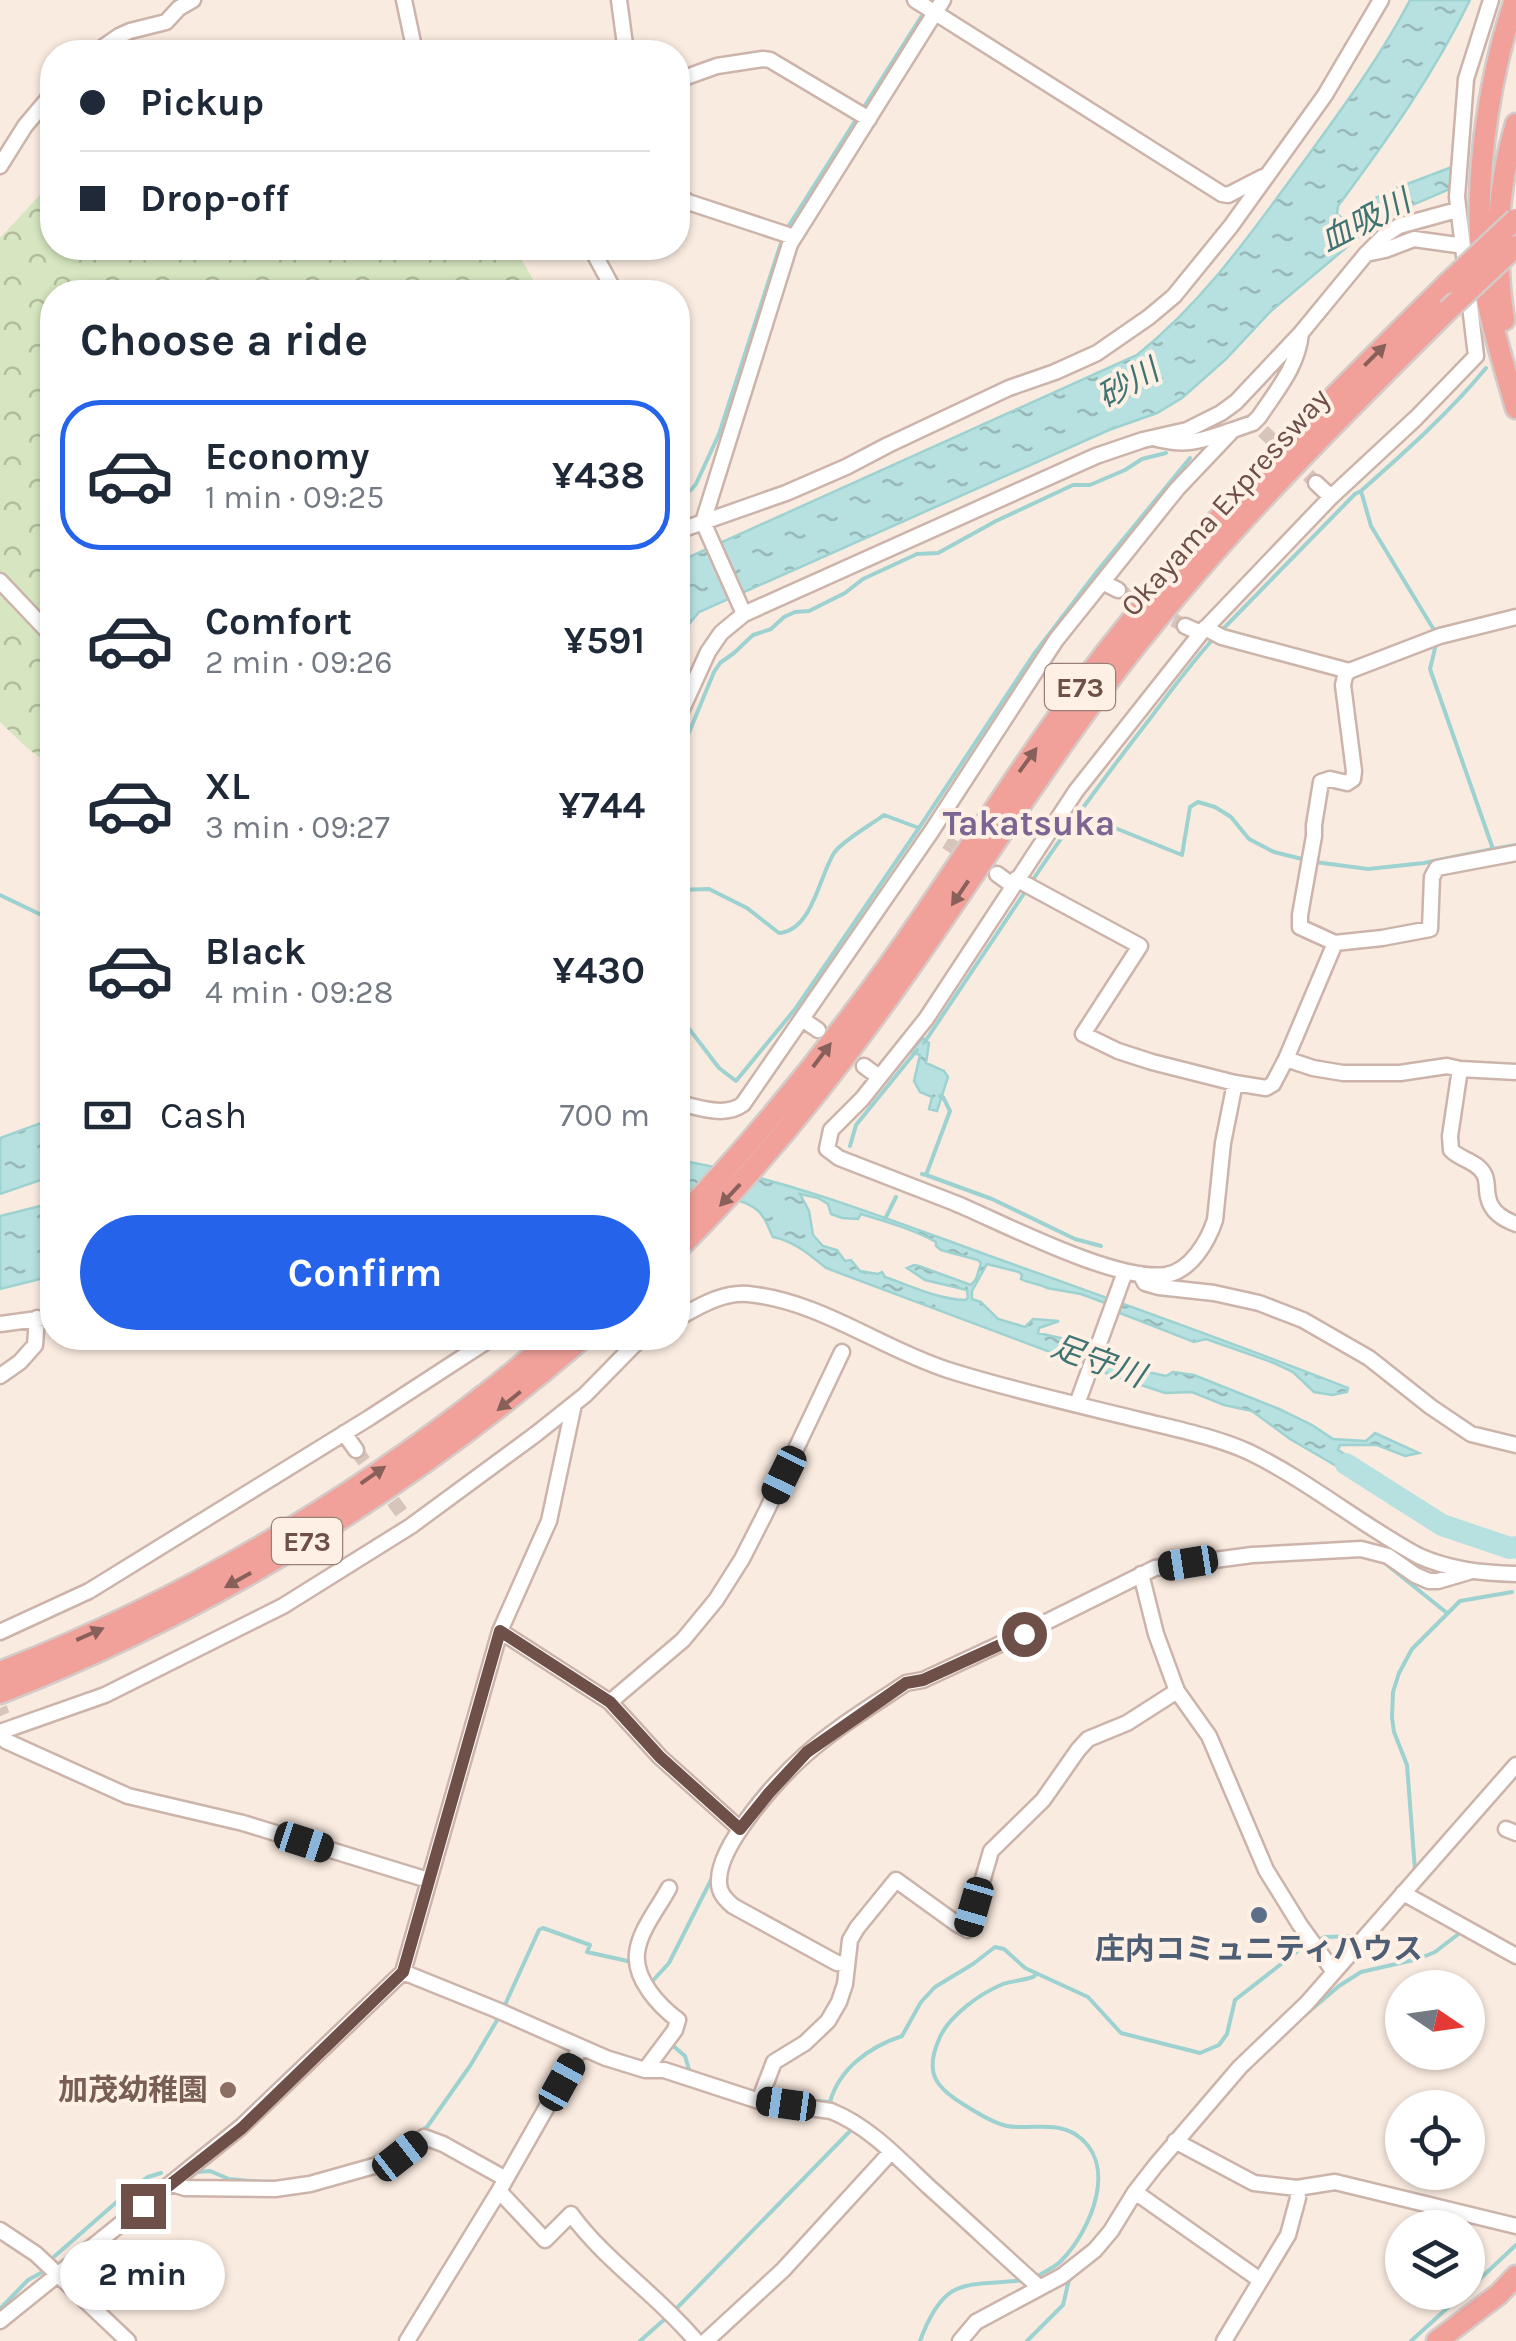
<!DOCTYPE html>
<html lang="en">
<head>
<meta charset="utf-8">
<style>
  :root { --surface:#fff; --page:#f2f2f3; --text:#1f2937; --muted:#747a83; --line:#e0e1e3; --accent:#2563eb }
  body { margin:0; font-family:Karla,"Noto Sans JP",sans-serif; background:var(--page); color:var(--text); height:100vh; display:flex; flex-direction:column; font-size:38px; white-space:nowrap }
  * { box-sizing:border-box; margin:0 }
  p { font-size:32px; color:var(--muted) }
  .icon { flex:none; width:55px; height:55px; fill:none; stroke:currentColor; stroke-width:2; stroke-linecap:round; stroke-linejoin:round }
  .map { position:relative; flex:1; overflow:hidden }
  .drawer { position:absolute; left:40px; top:280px; width:650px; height:1070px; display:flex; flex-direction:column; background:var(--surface); border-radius:40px; box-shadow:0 2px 8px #0004 }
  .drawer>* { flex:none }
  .guide { position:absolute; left:40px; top:40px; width:650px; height:220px; border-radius:40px; box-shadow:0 2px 8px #0004; display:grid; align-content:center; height:220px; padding:0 40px; background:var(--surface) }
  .needle { width:65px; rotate:103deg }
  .fabs { position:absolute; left:1385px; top:1970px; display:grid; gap:20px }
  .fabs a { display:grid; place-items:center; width:100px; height:100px; border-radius:50%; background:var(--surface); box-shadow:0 2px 8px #0004; font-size:50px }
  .end { position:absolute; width:45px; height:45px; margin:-22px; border:12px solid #6f5049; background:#fff; box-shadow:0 0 0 5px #fff }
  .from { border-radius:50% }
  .bubble { position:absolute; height:70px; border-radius:35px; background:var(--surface); box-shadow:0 2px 8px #0004; font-size:32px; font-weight:700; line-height:70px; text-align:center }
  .car { position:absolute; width:30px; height:60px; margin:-30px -15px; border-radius:12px; box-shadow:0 0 8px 2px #0007; background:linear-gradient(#222 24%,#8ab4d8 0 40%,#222 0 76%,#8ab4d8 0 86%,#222 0) }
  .guide b { display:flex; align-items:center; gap:35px; height:95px; font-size:38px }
  .guide b+b { border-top:2px solid var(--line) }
  .guide i { width:25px; height:25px; background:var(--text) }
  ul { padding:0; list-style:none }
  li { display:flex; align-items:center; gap:30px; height:150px; margin:0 20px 15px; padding:0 20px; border:5px solid transparent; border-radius:40px }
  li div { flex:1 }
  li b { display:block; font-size:38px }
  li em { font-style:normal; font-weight:700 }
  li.on { border-color:var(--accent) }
  li>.icon { width:90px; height:90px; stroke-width:1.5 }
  h2 { padding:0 40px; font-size:45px; line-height:120px }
  .pay { display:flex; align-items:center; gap:25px; height:110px; padding:0 40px; font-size:38px }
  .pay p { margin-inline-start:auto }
  .primary-button { display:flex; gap:20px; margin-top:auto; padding:20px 40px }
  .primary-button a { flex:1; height:115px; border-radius:60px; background:var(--accent); color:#fff; font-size:40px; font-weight:700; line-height:115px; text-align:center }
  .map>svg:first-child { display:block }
  .forest { fill:url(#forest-crowns) }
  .water { fill:url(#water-ripples); stroke:#9dd2d1; stroke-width:2.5; fill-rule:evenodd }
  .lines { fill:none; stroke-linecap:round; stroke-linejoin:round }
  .stream { stroke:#9dd2d1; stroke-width:4 }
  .river { stroke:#b6e1e0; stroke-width:22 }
  .minor-tunnel { stroke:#d7c4ba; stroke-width:14; stroke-dasharray:14 7; stroke-linecap:butt }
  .minor-casing { stroke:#ccb4ab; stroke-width:19 }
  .highway-casing { stroke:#d4cac8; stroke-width:25 }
  .minor { stroke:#fff; stroke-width:14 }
  .highway { stroke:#f1a19a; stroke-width:20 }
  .highway-bridge-casing { stroke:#d4cac8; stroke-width:25; stroke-linecap:butt }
  .highway-bridge { stroke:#f1a19a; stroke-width:20 }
  .oneway { fill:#896059 }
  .route { stroke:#6f5049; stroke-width:12 }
  .service-dot { fill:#5c6f8a; stroke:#fef0e5; stroke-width:4 }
  .education-dot { fill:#8d6e63; stroke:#fef0e5; stroke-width:4 }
  .labels { text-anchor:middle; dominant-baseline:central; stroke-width:8; stroke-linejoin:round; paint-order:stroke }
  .shield { fill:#fef0e5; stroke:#9a8078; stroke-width:2.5 }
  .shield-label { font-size:28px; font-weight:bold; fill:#6f5049 }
  .street-label { font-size:30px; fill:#6f5049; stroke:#fef0e5 }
  .service-label { font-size:30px; font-weight:bold; fill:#4e5e75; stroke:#fef0e5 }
  .education-label { font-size:30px; font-weight:bold; fill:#785e54; stroke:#fef0e5; text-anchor:end }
  .water-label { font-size:32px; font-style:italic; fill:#3f7473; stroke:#fef0e5 }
  .quarter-label { font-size:35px; font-weight:bold; fill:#7b6592; stroke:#fef0e5 }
</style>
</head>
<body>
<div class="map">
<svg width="1516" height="2341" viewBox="0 0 1516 2341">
  <defs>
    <pattern id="forest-crowns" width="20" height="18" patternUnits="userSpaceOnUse" patternTransform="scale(2.5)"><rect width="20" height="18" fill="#d6e6c0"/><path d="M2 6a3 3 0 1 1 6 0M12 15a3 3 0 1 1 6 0" fill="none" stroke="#b2bd9e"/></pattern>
    <pattern id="water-ripples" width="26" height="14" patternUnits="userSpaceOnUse" patternTransform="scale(2.5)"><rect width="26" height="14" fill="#b6e1e0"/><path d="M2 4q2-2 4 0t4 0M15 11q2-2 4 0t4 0" fill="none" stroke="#98b9b8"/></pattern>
  </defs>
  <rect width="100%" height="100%" fill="#faebe0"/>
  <path class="forest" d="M52,182V248H515L540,292H52V767L26,747L0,722V238Z"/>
  <path class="water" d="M1410,0H1470C1434,74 1387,140 1338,206L1337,214L1343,219L1357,211L1361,205L1394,189L1452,167L1450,189L1398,211L1360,236L1271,311L1226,359L1182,398L1157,413L1109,430L699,612L678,638V562L1137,355C1204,301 1249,236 1299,168C1338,114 1379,60 1410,0Z
    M923,1038L929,1043L926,1063L944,1071L948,1077L937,1111L929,1109L932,1097L920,1092L914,1081L920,1055L910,1052Z
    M52,1119V1176L0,1194V1138Z
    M678,1160C785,1178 888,1219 990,1256C1110,1299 1229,1341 1348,1388L1347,1392L1332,1395L1314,1392L1293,1372L1274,1363L1206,1339L1194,1342L1120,1313L1119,1308L1081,1294L1047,1288C1039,1283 1030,1284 1021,1279L1022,1275L1019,1272L987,1264L972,1291V1299L981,1302L998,1319L1025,1327L1033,1319L1059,1321L1039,1328L1038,1333L1079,1342L1129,1368L1166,1376L1173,1372L1194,1375L1279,1409L1312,1425L1333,1439L1366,1441L1375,1433L1419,1453L1405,1456L1377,1445H1340L1338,1450L1371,1470L1374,1479L1369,1485L1290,1439L1252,1411L1224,1405L1192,1392L1165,1393L1114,1376L826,1268C810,1255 794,1241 773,1237C768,1228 766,1217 757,1210C741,1196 698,1192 678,1187ZM800,1194L818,1198L828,1204L831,1214L842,1218L858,1219L861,1214C887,1222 913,1229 936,1242V1246L941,1250L978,1260L981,1263L976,1279L971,1285L919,1266L914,1265L907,1268L925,1280L967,1290L968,1298L965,1300C937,1299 911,1286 885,1277L882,1272L878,1274L860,1271L851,1260L845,1261L837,1250L823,1246L813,1235L809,1211Z
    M52,1203V1276L0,1289V1216Z"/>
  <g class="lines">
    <path class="stream" d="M862,110L921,17
      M788,227L857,118
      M1362,490C1406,451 1449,413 1486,368
      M678,496L691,490L696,484L719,434L781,243
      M1222,630L1355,494L1361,491L1371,526L1434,630L1468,622
      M1436,644L1430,669L1493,849L1516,845
      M678,759L714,672L720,663L734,653L753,635L771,629L784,617L795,612L809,611L845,593L863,579L917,554L938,553L996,521L1073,485H1090L1125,470L1142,459L1166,453
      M1078,813L1182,855L1190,807L1198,802L1215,807L1231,817L1249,839L1274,852L1306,860
      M1315,862L1368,869L1424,863L1493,849
      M1032,881C1070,824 1110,770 1152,716C1172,689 1192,662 1215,637
      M678,890L709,889L747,908L779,933C812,931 819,877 834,853C843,840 871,825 884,815L919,828L1034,654L1099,569L1190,458
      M0,895L52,920
      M678,1022L687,1026L719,1068L736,1081L796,1008L919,828
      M924,1043L1027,889
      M850,1146L856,1125L917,1050
      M922,1174L926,1175L950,1111L943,1097L940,1096
      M926,1175L992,1199L1075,1239L1101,1246
      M885,1219L896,1197
      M1381,1560L1447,1613
      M1122,1577L1140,1567
      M1415,1870L1407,1765L1394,1732L1392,1718L1393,1692L1399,1673L1412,1649L1460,1601L1512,1592
      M1317,1940L1325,1937L1356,1936L1385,1904
      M648,1986L669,1963L714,1874
      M504,2007L539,1930L543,1928L590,1945L587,1952L632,1962
      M1305,2015L1339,1986L1361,1972L1418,1959L1435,1952L1461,1932
      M671,2044L685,2056L690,2073
      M800,2100L830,2102
      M836,2106L830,2102C839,2069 869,2047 902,2036L921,2002L935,1987L973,1964L995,1947L1004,1949L1025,1968L1088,1997L1121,2033L1200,2053L1219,2045L1227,2034L1235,2000L1308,1943
      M420,2132L427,2127L470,2066L499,2017
      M197,2172L210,2171L229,2179L262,2182
      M48,2262L135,2186L148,2177L161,2173
      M1036,2277C1044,2272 1054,2268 1061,2261C1091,2230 1120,2163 1075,2134C1054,2121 1029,2130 1007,2126C992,2123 978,2113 966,2106C936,2087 923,2074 940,2037C950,2015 981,1993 1003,1984C1013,1981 1024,1980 1033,1977L1037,1974
      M1468,2290L1516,2245
      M0,2309L28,2280L48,2269
      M673,2312L855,2126
      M640,2341L666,2318
      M920,2341C945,2273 967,2287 1026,2280
      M1027,2341L1063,2305L1069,2280L1086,2265
      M1411,2341L1465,2292"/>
    <path class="river" d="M1346,1464L1442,1525L1510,1548L1516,1547"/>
    <path class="minor-tunnel" d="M1263,431L1316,483
      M1118,590L1185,626
      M946,842L971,858
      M356,1450L404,1516
      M0,1708L3,1715"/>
    <g class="minor-casing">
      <path id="minor" d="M404,0L415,52
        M619,0L626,52
        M915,0L1222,194L1228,195L1263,177
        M96,52L119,36L130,31L166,22L179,8L193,0
        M678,80L717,66L763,59L770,60L869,119
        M0,166L25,126L52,94
        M678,194L688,202L794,237
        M591,248L615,292
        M1366,254L1385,250L1414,239L1457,245
        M1157,439C1189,447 1202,440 1233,430
        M1316,483L1331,497
        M678,531L786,493L846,467L888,445L1009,388L1055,372L1097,353L1149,317L1174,296L1231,226L1325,95L1381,0
        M0,581L52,636
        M1104,583L1118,590
        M744,614L703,522L790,244L943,0
        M1185,626L1201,633
        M1205,628L1222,637L1349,671
        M678,718L708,652L721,633L744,614L1096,456L1143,440L1187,430L1221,413L1236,402L1301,333L1366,254L1384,236L1399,226L1457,210
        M997,874L1012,885
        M1016,879L1140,946L1083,1034L1118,1051L1152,1062L1235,1083L1266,1088L1273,1084L1286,1059L1335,943L1300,927V915L1314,836V825L1321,782L1330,779L1347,783L1353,779L1354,771L1343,685L1345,676L1349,671L1440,636L1516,617
        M1335,943L1382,938L1430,929L1432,877L1437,868L1516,853
        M802,1019L818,1030
        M1286,1059L1313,1068L1343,1073H1400L1447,1066L1460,1069L1516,1072
        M864,1066L879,1077
        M1460,1069L1450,1136L1451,1150C1461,1160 1477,1161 1484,1174C1488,1181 1486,1189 1488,1197C1491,1212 1503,1219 1516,1224
        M1235,1083L1223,1143L1215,1220C1208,1241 1191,1271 1166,1275C1115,1282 1005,1224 955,1203C917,1188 878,1173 839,1158L827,1149L831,1130L862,1099L926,1019L1076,791L1201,633L1331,497L1416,418L1476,356L1457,197L1466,79L1491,0
        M678,1103C698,1107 725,1118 743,1104L931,832L1056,640L1177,489L1233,430L1253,423L1259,417C1277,390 1298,366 1301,333
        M1140,1274L1145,1283L1159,1287L1214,1293L1259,1303L1303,1320L1369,1358L1431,1407L1471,1434L1516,1445
        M678,1318C700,1306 722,1292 748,1294C820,1301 880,1348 948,1370C1011,1390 1075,1404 1140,1420C1176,1429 1216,1437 1249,1452C1309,1481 1361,1525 1419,1556C1450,1570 1482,1573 1516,1574
        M0,1324L52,1317
        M0,1376L20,1362L35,1345L37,1318
        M1077,1404L1125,1272
        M344,1433L356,1450
        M1141,1574L1156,1634L1177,1691L1209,1736L1266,1870L1300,1925L1334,1972
        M500,1631L610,1702L660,1757L740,1829
        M0,1632L89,1591L369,1418L492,1338
        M610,1702L683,1640L716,1600L742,1559L766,1512L842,1352
        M0,1732L105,1695L283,1606L411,1526L536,1434L585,1395L641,1338
        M0,1736L6,1741L128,1796L243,1823L428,1880
        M1506,1829L1516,1833
        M1403,1893L1516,1956
        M847,1964L837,1963L733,1906C725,1899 718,1892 719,1880C719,1844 778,1779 805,1755C835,1728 872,1706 906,1683L923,1680L1024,1633L1155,1568L1252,1555L1361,1549L1388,1556L1415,1575L1429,1581H1438L1469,1572
        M403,1972L497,2010L606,2058L645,2070H664L759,2101L831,2111C869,2126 900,2160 929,2187C966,2220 1002,2254 1039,2287
        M645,2070L675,2030L678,2020C659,2006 634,1979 637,1953C639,1931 659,1907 669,1888
        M759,2101L774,2062L805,2043L828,2021L839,2002L845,1984L850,1940L857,1928L896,1880L957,1924L968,1930L991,1851L1043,1800L1078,1750L1088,1739L1127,1723L1177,1691
        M1175,2141L1254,2183L1297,2188L1335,2182L1516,2226
        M172,2184L185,2188L275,2189L310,2184L374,2166L399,2156L424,2137L443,2144L506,2179
        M499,2191L545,2240L571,2214C606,2262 658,2295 696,2341
        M1135,2192L1260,2280
        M0,2230L36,2254L128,2341
        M0,2321L241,2127L403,1972L500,1631L549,1521L574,1404
        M407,2341L499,2191L581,2047
        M706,2341L783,2270L891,2152
        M960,2341L976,2322L1062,2276L1095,2250L1111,2231L1135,2192L1156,2165L1240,2067L1307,2003L1516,1765
        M1224,2341L1288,2235L1298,2198L1297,2188"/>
    </g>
    <g class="highway-casing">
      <path id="highway" d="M1515,0C1486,85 1471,200 1485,289C1492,329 1505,369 1516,408
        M1504,320C1494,256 1497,186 1516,124
        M678,1221C754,1141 824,1055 889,965C958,869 1019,767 1091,672C1198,531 1322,407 1448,283
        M678,1249C763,1164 839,1069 908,970C975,875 1037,776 1106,684C1209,547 1327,430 1448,310
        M0,1672C202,1594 390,1478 554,1338
        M0,1693C214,1609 409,1488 583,1338
        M1437,2341L1499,2294L1516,2276"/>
    </g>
    <use href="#minor" class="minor"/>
    <use href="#highway" class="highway"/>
    <g class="highway-bridge-casing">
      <path id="highway-bridge" d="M1448,283L1516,219
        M1448,310L1516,246"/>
    </g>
    <use href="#highway-bridge" class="highway-bridge"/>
  </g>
  <defs><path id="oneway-solid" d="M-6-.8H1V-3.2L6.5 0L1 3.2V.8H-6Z" transform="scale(2.5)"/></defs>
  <g class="oneway">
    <use href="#oneway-solid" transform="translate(1375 355) rotate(-45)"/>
    <use href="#oneway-solid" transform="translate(1028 760) rotate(-54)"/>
    <use href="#oneway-solid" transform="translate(960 893) rotate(124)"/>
    <use href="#oneway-solid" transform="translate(822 1055) rotate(-53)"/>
    <use href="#oneway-solid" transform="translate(730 1195) rotate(133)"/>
    <use href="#oneway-solid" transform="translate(509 1401) rotate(141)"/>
    <use href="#oneway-solid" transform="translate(373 1475) rotate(-35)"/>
    <use href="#oneway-solid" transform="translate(238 1580) rotate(151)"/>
    <use href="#oneway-solid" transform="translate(90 1634) rotate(-24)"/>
  </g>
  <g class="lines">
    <path class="route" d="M143,2206L242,2128L403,1972L500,1631L610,1702L660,1757L740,1829L769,1793L807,1752L906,1683L923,1680L1024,1634"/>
  </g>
  <circle class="service-dot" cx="1259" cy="1915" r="10"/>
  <circle class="education-dot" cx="228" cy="2090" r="10"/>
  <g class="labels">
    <g class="shield">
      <rect x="1045" y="664" width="70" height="46" rx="8"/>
      <rect x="272" y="1518" width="70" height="46" rx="8"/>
    </g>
    <g class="shield-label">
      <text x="1080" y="687">E73</text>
      <text x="307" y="1541">E73</text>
    </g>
    <g class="street-label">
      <text transform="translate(1225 502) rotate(-48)">Okayama Expressway</text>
    </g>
    <g class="service-label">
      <text x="1259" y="1949">庄内コミュニティハウス</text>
    </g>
    <g class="education-label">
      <text x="208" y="2090">加茂幼稚園</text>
    </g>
    <g class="water-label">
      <text transform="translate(1365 221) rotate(-27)">血吸川</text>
      <text transform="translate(1128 384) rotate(-30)">砂川</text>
      <text transform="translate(1098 1361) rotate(20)">足守川</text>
    </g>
    <g class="quarter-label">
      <text x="1029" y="823">Takatsuka</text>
    </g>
  </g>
</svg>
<div class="fabs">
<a><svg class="needle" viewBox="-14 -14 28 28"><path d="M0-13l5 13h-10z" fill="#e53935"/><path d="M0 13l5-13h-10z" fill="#747a83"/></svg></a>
<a><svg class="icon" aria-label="locate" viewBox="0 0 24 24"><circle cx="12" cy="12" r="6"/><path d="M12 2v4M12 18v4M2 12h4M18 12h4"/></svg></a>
<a><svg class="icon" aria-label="layers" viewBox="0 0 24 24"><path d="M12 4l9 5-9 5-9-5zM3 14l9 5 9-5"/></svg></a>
</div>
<i class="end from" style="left:1024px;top:1634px"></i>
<i class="end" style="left:143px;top:2206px"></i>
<div class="bubble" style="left:60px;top:2240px;width:165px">2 min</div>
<i class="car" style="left:784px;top:1475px;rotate:206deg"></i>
<i class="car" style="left:1188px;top:1563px;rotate:261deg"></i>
<i class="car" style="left:304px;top:1842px;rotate:108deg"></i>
<i class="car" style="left:974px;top:1907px;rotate:196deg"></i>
<i class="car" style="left:562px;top:2082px;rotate:29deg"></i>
<i class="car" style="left:786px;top:2104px;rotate:278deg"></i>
<i class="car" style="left:400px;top:2156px;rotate:52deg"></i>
<div class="guide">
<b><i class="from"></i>Pickup</b>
<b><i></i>Drop-off</b>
</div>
<section class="drawer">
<h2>Choose a ride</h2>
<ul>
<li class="on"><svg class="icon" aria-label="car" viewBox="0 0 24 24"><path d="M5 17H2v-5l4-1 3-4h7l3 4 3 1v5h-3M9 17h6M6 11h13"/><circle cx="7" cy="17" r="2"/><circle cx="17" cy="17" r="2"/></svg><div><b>Economy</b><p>1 min · 09:25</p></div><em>¥438</em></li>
<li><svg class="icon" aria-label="car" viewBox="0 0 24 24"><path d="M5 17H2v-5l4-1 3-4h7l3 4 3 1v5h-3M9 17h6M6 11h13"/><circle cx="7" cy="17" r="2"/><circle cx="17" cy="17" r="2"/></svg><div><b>Comfort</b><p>2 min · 09:26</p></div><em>¥591</em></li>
<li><svg class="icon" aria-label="car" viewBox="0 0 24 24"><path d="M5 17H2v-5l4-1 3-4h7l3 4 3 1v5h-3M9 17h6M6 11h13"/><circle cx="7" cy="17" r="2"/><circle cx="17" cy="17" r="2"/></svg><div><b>XL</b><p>3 min · 09:27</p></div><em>¥744</em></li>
<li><svg class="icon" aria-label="car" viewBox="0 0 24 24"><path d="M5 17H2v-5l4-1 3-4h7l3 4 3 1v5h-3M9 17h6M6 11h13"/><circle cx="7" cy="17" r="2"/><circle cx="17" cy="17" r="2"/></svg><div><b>Black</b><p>4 min · 09:28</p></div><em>¥430</em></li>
</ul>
<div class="pay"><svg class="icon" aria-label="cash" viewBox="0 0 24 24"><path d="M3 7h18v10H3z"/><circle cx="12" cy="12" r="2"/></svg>Cash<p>700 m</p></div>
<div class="primary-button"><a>Confirm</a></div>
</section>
</div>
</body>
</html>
